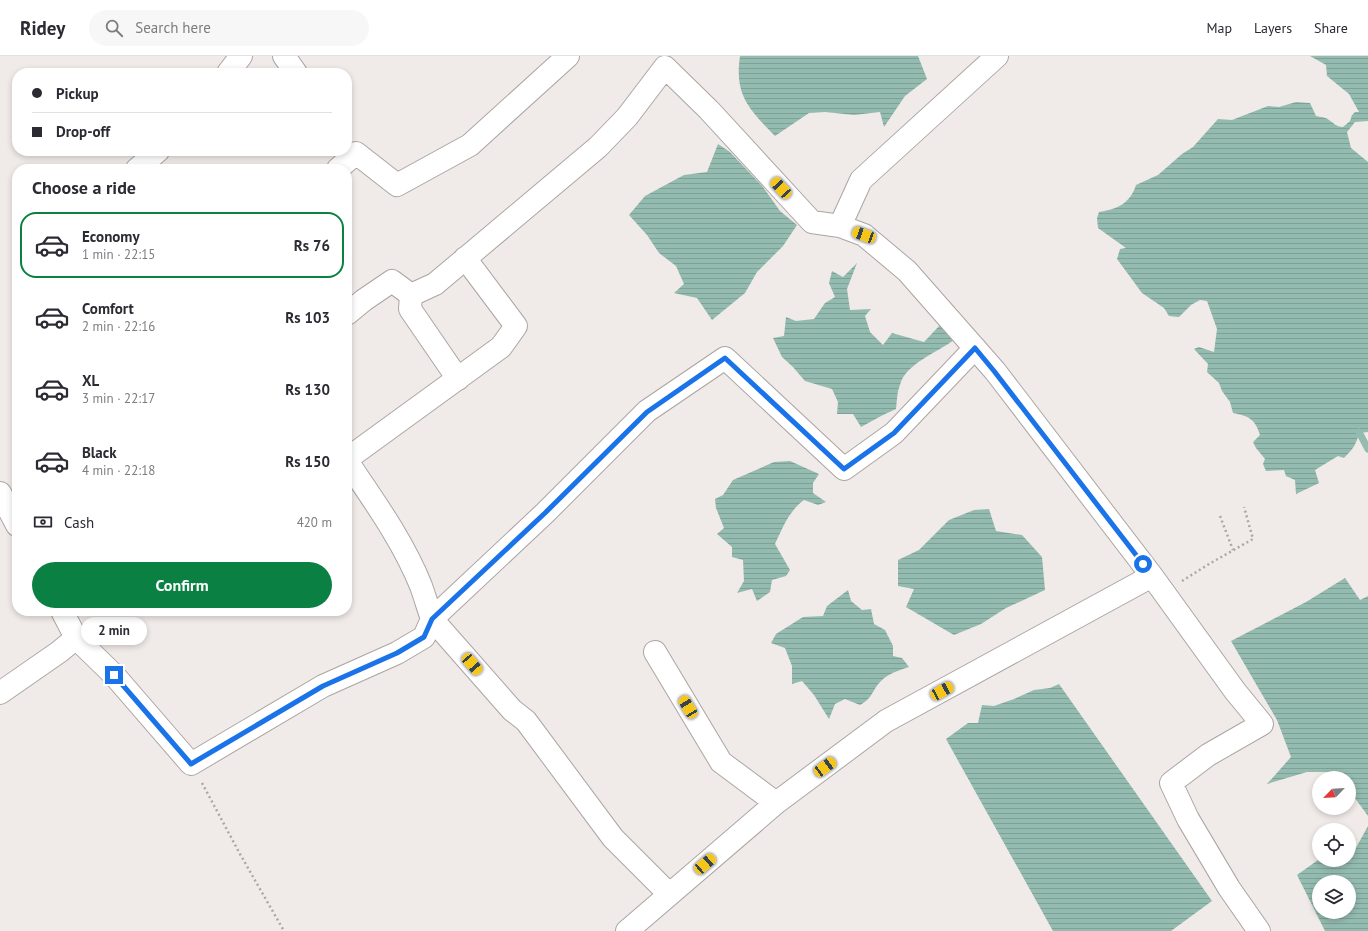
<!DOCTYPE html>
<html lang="en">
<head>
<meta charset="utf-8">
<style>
  :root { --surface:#fff; --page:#f7f7f7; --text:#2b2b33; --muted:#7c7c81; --line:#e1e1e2; --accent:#0b8043 }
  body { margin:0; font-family:"PT Sans",sans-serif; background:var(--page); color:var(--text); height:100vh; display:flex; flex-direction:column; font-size:15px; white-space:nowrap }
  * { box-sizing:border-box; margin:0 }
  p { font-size:13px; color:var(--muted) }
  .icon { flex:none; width:22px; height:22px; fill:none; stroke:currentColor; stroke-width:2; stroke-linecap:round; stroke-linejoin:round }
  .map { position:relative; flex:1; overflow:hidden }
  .side { position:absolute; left:12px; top:108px; width:340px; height:452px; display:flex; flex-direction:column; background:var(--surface); border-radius:16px; box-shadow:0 2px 6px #0003 }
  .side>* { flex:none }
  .top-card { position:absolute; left:12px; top:12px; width:340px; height:88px; border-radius:16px; box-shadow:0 2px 6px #0003; display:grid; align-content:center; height:88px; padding:0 20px; background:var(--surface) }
  .needle { width:26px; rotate:245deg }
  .buttons { position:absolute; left:1312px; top:715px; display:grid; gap:8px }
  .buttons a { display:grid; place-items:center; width:44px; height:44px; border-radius:50%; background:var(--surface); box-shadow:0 2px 6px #0003; font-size:20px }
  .end { position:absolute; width:18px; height:18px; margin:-9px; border:5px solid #1a73e8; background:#fff; box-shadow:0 0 0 2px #fff }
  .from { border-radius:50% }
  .bubble { position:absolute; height:28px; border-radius:14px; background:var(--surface); box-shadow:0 2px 6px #0003; font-size:13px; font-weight:700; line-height:28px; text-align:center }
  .car { position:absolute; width:12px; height:24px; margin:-12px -6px; border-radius:5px; box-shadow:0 0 3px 1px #0007; background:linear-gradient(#f5c518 24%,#345 0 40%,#f5c518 0 76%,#345 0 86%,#f5c518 0) }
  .top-card b { display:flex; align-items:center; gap:14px; height:38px; font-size:15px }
  .top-card b+b { border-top:1px solid var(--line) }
  .top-card i { width:10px; height:10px; background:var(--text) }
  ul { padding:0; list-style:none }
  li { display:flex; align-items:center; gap:12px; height:66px; margin:0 8px 6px; padding:0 12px; border:2px solid transparent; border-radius:16px }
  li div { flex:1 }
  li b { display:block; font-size:15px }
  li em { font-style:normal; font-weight:700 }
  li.active { border-color:var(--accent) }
  li>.icon { width:36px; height:36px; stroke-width:1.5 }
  h2 { padding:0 20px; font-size:18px; line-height:48px }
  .pay { display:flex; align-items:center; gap:10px; height:44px; padding:0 20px; font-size:15px }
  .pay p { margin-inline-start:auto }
  .action { display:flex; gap:8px; margin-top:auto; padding:8px 20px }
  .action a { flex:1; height:46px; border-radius:24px; background:var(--accent); color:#fff; font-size:16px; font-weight:700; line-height:46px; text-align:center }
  header { display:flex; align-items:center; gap:24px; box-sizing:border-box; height:56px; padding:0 20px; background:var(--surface); border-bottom:1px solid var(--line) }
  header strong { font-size:19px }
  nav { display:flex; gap:22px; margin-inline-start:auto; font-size:14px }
  .search { width:280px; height:36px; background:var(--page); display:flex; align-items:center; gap:10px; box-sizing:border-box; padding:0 14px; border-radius:22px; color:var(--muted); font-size:15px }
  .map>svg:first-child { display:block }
  .water { fill:url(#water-rules); fill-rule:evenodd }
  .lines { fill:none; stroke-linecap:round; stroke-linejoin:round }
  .stream { stroke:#94bbb0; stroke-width:7 }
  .street-casing { stroke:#aba5a3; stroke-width:24 }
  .path { stroke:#aca7a5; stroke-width:2.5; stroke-dasharray:2 3; stroke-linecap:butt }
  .street { stroke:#fff; stroke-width:22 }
  .route { stroke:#1a73e8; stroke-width:5 }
</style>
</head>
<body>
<header>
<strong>Ridey</strong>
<div class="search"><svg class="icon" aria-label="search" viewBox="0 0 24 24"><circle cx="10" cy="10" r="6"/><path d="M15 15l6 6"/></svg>Search here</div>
<nav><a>Map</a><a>Layers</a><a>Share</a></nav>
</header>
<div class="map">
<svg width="1368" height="875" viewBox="0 0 1368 875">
  <defs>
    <pattern id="water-rules" width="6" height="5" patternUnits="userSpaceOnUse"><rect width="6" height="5" fill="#94bbb0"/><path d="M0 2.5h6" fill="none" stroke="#7fa097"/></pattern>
  </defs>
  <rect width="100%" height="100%" fill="#f0eae8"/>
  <path class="water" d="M740,0H918L927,23L905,40L884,71L880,56L854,59L825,56L809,57L775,80C750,54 734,40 740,0Z
    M1310,0H1368V65L1355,66L1347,76L1351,92L1368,106V376L1359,377C1356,389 1353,393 1344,402L1338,400L1315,414L1319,427L1296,438L1295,424L1286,420L1284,414L1266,415L1263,408L1265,403L1256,392L1253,386L1260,379C1255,363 1249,360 1233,357L1230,346L1222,335L1219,327L1207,316L1208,308L1194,293L1199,291L1214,296L1217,273L1207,245L1200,244L1191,249L1179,261L1169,260L1164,252L1142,237L1117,203L1120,193L1126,192L1098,172L1097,162L1099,156C1117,153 1130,148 1136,129L1158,119L1182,98L1193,91L1218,63L1232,64L1268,50L1279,51L1296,46L1310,47L1316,60C1320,61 1326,61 1329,64C1334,67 1336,71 1343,71L1350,65L1352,59L1355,56H1359L1349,38L1327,20L1326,9Z
    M718,88L730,96L763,131L780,155L797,169L783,190L757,216L745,237L712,264L697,242L674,237L684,228L676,210L659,197L647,179L629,159L645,140L684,119L707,116Z
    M857,207L847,233L850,254L871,253L865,260L870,276L883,289L892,277L924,286L941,268L954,284C938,296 905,308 900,329C897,336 897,345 896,353L883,359L861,371L853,358H837L838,346L832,333L805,325L793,311L782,301L773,282L784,280L786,261L796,265L814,263L825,247L835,241L829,227L832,215L843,221Z
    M790,405L819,418L813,427V437L826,446L818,449L804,444C789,455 783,471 775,488L790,514L786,520L772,524L770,536L757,545L752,533L737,537L744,525L743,504L732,501V491L717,478L724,472L716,452L715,443L723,439L733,424L774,406Z
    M989,453L996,475L1022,479L1042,501L1045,534L1006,552L981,568L954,579L906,551L914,533L898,530V504L919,494L949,464L974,454Z
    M1345,522L1360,544L1368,540V760L1349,734V722H1340L1336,716H1307L1267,728L1291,701L1277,664L1231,585L1306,546Z
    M848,534L851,545L862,554L871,553L874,568L885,574L893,590V600L902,602L909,611C899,614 888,618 881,625C872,634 873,642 860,649L845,643L835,648L829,663L814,639L802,625L792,628V610L785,592L771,587L776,578L803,561L823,560L827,550Z
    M1059,628L1212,845L1171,875H1053L946,683L968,667H978L982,649L994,650L1014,643L1034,634L1050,632Z
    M1368,770V875H1325L1297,819L1318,804H1349V799H1352ZM1319,826H1349V856H1319Z"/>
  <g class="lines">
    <path class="stream" d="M1359,376L1368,393"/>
    <g class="street-casing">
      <path id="street" d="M284,0L296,17
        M228,17L241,0
        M137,113L158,95
        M338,113L356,97L397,129L470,89L568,0
        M411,239L410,253L458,323
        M347,258L364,244L392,225L411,239L435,228L598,91L627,61L665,11L709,54L812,166L840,170L861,124L997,0
        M347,403L501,291L516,270L465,202
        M0,437L17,469
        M1152,520L1235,635L1262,668L1208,699L1171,727L1188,763L1229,832L1259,875
        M62,555L76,582
        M655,596L721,706L776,747
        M0,637L59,596L76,582L114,619L191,708L323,630L397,597L424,581L432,563C428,552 425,541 421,530C403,485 374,445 347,405
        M669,838L613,782L526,665L512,654L432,563L545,457L647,355L725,302L844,413L894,377L975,292
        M627,875L776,747L886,665L1152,520L995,315L907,215L864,179L840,170"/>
    </g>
    <path class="path" d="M1220,460L1233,494
      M1182,525L1209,508L1253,483L1244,451
      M202,727L240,798L284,875"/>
    <use href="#street" class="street"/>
  </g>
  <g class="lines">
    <path class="route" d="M114,619L191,708L323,630L397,597L424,581L432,563L545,457L647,356L725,302L844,413L894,377L975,292L994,315L1143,508"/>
  </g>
</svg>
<div class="buttons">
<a><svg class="needle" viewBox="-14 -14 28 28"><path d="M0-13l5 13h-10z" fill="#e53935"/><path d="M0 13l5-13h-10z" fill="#7c7c81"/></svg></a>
<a><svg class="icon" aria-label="locate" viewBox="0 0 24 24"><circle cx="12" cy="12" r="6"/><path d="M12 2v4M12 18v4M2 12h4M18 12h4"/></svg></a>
<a><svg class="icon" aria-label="layers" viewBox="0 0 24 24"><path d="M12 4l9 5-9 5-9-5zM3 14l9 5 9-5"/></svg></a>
</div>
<i class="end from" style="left:1143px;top:508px"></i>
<i class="end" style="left:114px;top:619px"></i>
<div class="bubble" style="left:81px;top:561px;width:66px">2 min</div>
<i class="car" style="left:781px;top:132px;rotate:317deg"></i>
<i class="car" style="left:864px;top:179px;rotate:290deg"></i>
<i class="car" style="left:472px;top:608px;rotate:139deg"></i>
<i class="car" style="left:942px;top:635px;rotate:61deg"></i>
<i class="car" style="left:688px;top:651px;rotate:329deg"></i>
<i class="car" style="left:825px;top:711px;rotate:54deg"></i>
<i class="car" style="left:705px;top:808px;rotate:49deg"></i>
<div class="top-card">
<b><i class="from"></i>Pickup</b>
<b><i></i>Drop-off</b>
</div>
<section class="side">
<h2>Choose a ride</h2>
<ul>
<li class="active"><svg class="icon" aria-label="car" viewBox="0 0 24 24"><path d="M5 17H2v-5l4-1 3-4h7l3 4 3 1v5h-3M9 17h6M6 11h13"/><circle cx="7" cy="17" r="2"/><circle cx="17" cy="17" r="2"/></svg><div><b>Economy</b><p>1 min · 22:15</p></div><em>Rs 76</em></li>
<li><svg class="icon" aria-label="car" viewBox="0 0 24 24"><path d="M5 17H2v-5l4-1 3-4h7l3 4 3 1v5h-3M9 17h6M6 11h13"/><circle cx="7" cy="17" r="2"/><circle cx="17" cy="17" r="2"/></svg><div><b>Comfort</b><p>2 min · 22:16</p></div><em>Rs 103</em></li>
<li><svg class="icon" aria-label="car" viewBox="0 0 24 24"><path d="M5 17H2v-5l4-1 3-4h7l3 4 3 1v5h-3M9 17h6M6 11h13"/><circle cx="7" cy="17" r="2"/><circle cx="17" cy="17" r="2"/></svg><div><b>XL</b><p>3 min · 22:17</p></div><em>Rs 130</em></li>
<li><svg class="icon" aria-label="car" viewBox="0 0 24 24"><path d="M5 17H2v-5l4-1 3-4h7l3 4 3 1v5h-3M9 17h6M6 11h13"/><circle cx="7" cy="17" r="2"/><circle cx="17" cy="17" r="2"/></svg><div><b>Black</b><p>4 min · 22:18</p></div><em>Rs 150</em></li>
</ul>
<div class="pay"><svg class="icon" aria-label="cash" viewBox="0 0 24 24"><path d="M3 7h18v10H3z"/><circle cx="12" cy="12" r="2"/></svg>Cash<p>420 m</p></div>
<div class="action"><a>Confirm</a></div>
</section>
</div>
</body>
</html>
